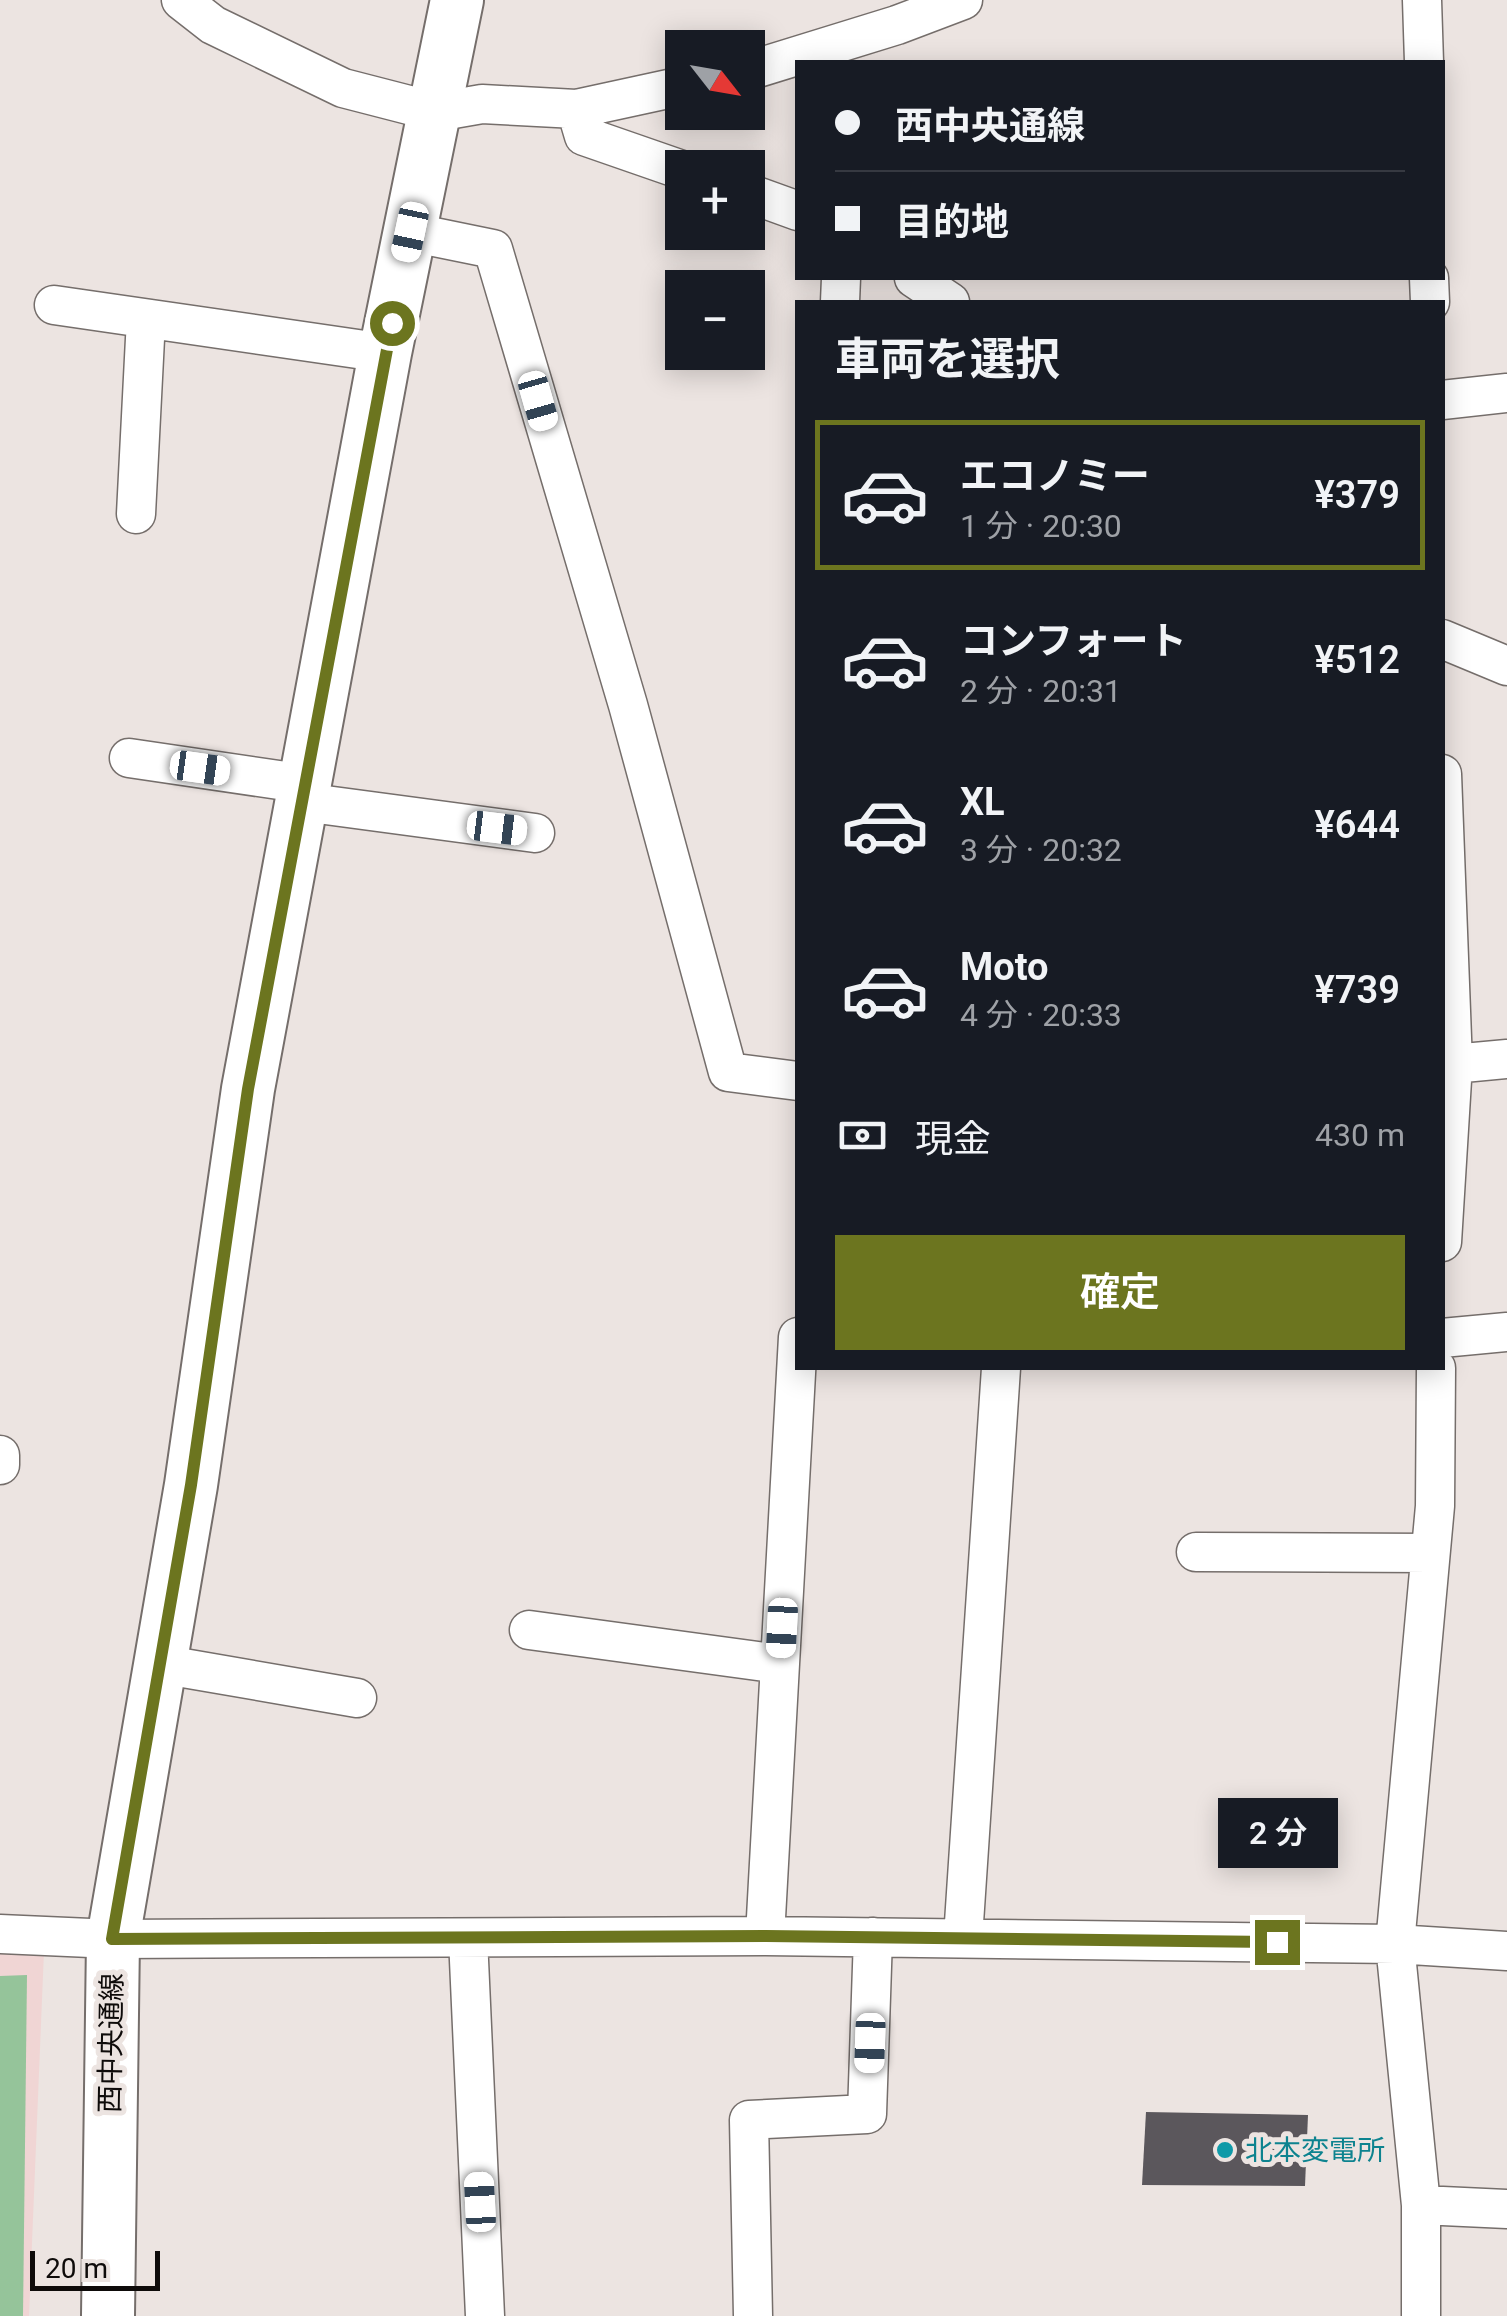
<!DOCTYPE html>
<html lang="ja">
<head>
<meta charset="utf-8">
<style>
  :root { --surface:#171b24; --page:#242831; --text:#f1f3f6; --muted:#9ea1a6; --line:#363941; --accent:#6c751f }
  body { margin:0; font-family:Roboto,"Noto Sans JP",sans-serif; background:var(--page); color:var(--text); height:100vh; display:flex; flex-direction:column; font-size:38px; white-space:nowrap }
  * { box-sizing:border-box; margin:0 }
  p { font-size:32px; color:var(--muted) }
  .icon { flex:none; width:55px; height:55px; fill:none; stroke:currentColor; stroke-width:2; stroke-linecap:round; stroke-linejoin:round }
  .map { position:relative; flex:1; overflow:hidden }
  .details { position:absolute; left:795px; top:300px; width:650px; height:1070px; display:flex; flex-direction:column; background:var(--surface); border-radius:0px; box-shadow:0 5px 25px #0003 }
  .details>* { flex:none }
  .hud { position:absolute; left:795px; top:60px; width:650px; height:220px; border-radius:0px; box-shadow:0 5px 25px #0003; display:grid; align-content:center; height:220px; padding:0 40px; background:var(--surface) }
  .needle { width:65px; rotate:121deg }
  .controls { position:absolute; left:665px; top:30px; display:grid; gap:20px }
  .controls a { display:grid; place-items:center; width:100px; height:100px; border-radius:0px; background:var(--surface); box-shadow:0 5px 25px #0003; font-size:50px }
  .scale { position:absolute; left:30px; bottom:25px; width:130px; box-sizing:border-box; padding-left:10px; border:5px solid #0e0b0a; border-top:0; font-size:28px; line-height:35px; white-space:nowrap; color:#0e0b0a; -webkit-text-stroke:8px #ece4e1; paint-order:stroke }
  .end { position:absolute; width:45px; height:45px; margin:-22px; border:12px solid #6c751f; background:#fff; box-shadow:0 0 0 5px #fff }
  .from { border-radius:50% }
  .bubble { position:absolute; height:70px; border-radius:0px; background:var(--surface); box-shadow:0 5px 25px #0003; font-size:32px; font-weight:600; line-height:70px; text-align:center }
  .car { position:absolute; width:30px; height:60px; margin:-30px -15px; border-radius:12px; box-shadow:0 0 8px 2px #0007; background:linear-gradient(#fff 24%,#345 0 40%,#fff 0 76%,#345 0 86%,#fff 0) }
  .hud b { display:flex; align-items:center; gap:35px; height:95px; font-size:38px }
  .hud b+b { border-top:2px solid var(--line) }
  .hud i { width:25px; height:25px; background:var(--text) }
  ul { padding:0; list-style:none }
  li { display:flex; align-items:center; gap:30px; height:150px; margin:0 20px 15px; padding:0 20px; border:5px solid transparent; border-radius:0px }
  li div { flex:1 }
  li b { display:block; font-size:38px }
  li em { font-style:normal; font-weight:600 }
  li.selected { border-color:var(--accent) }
  li>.icon { width:90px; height:90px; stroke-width:1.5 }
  h2 { padding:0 40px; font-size:45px; line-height:120px }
  .pay { display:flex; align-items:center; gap:25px; height:110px; padding:0 40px; font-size:38px }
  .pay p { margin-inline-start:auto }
  .button { display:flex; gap:20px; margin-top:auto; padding:20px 40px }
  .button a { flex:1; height:115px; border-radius:0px; background:var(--accent); color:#fff; font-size:40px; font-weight:600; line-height:115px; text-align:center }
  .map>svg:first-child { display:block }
  .education { fill:#f0d5d4 }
  .forest { fill:#95c49a }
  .building { fill:#5b575c }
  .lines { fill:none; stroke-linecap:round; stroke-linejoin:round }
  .street-casing { stroke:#756e6b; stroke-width:41 }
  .secondary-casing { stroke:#756e6b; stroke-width:56 }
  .street { stroke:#fff; stroke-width:38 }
  .secondary { stroke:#fff; stroke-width:52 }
  .route { stroke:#6c751f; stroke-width:12 }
  .culture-dot { fill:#0f9aa8; stroke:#ece4e1; stroke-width:4 }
  .labels { text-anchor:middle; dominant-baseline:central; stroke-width:10; stroke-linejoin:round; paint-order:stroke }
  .street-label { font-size:28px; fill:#0e0b0a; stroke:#ece4e1 }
  .culture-label { font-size:28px; fill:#0d838f; stroke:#ece4e1; text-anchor:start }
</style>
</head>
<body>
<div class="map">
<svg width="1507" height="2316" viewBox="0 0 1507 2316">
  <rect width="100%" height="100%" fill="#ece4e1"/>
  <path class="education" d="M0,1951H44L29,2316H0Z"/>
  <path class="forest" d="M27,1975L23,2316H0V1976Z"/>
  <path class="building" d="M1146,2112L1308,2115L1305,2186L1142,2185Z"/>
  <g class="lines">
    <g class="street-casing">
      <path id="street" d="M181,0L213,25L343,88L436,112L482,104L576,109L682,86
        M1422,0L1424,62
        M748,71L897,25L963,0
        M576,109L584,136L682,170
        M748,193L798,211
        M410,232L493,249L628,705L728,1072L798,1081
        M914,278L950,302
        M1429,278L1430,302
        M840,302L841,278
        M54,305L385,353
        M1442,400L1507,393
        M136,514L146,319
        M1442,639L1507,666
        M129,758L306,784
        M1442,774L1453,1064L1442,1242
        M303,802L535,833
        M1442,1065L1507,1059
        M1442,1338L1507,1332
        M0,1455V1465
        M1196,1552L1430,1553
        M529,1630L780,1664
        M160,1664L357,1698
        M0,1934L113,1939L765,1936L1395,1944L1507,1951
        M765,1936L798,1337
        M468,1938L485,2316
        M963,1938L1001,1368
        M1421,2205L1507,2209
        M753,2316L749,2120L867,2114L873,1937
        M1421,2316V2205L1395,1944L1435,1506L1436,1368"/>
    </g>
    <g class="secondary-casing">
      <path id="secondary" d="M108,2316L113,1939L191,1485L248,1089L385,353L457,0"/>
    </g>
    <use href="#street" class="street"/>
    <use href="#secondary" class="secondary"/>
  </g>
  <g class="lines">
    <path class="route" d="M392,323L248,1089L191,1485L112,1939L766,1936L1277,1942"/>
  </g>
  <circle class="culture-dot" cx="1225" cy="2150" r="10"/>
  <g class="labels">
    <g class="street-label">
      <text transform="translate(111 2043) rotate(-89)">西中央通線</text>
    </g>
    <g class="culture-label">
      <text x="1245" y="2150">北本変電所</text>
    </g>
  </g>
</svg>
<div class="controls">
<a><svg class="needle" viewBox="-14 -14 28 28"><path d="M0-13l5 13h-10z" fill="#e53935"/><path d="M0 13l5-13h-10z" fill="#9ea1a6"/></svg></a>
<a>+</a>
<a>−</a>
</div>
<div class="scale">20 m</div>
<i class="end from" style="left:392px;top:323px"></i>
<i class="end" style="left:1277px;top:1942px"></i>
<div class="bubble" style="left:1218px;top:1798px;width:120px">2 分</div>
<i class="car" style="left:410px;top:232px;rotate:192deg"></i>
<i class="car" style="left:538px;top:401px;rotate:164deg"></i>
<i class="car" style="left:200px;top:768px;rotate:98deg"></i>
<i class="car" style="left:497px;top:828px;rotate:97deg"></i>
<i class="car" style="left:782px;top:1628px;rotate:183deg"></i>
<i class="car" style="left:870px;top:2043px;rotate:182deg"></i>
<i class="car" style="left:480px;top:2202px;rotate:357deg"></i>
<div class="hud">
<b><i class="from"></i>西中央通線</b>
<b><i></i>目的地</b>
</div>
<section class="details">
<h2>車両を選択</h2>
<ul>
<li class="selected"><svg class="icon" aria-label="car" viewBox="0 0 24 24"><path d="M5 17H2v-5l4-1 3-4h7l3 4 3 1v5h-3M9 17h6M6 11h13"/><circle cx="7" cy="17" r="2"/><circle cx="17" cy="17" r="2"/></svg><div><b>エコノミー</b><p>1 分 · 20:30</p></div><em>¥379</em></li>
<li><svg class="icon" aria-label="car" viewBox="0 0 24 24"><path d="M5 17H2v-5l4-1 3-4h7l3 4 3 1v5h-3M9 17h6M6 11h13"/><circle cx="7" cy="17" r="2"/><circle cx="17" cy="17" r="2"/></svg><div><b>コンフォート</b><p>2 分 · 20:31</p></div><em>¥512</em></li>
<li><svg class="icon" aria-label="car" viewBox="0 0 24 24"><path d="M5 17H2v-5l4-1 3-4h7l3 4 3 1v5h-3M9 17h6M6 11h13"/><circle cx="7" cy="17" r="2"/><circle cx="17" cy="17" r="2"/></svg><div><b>XL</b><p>3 分 · 20:32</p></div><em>¥644</em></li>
<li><svg class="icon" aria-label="car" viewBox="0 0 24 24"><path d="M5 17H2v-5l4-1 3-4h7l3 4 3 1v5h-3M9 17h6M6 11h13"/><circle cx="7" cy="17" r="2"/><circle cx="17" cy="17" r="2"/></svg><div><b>Moto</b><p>4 分 · 20:33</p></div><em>¥739</em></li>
</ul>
<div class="pay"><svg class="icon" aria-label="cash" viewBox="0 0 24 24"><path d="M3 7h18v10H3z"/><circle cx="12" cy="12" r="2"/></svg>現金<p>430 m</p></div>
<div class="button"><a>確定</a></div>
</section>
</div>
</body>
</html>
